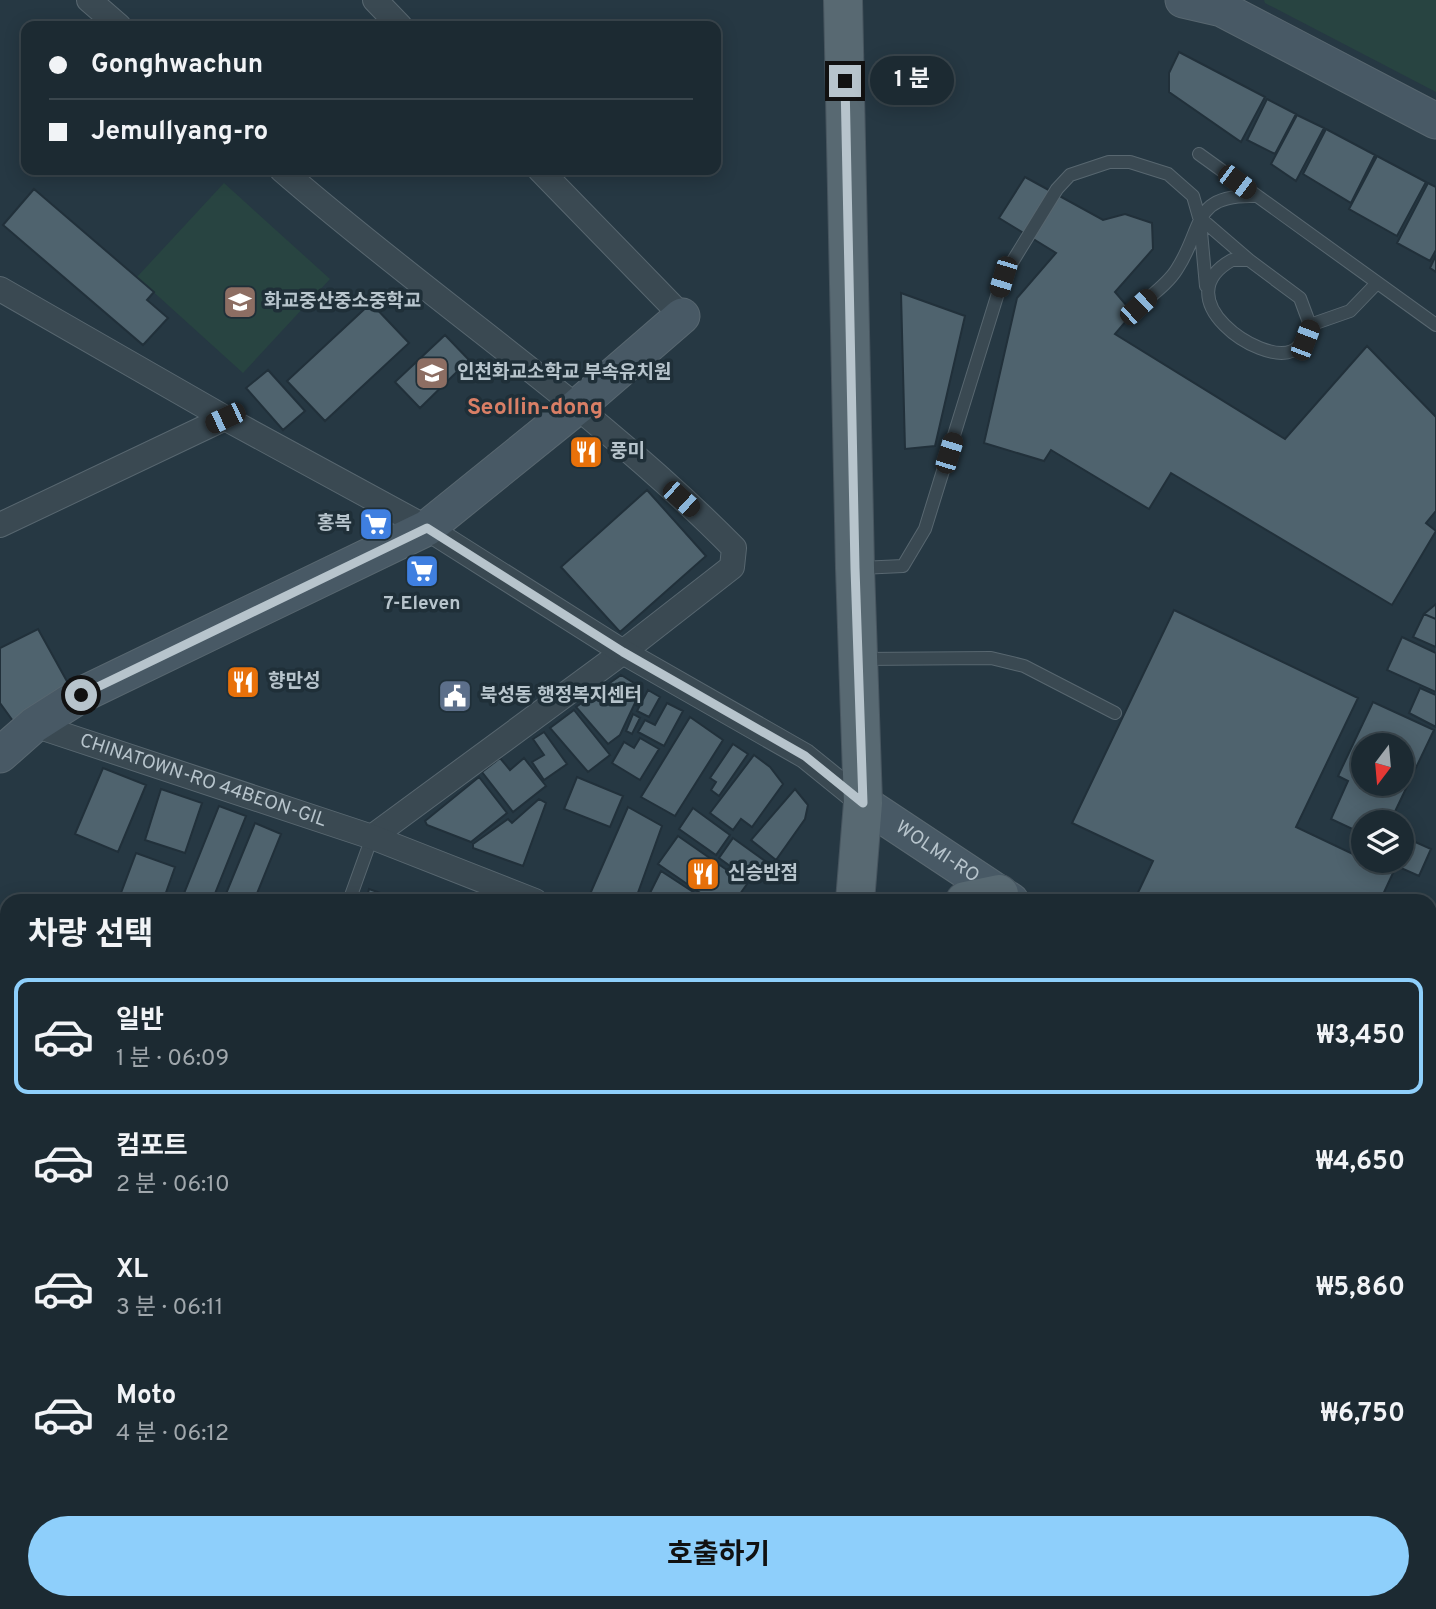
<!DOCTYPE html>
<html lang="ko">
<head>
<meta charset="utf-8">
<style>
  :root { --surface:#1c2a32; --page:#25323a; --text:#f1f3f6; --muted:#a0a7ac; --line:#3a464d; --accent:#8ecffb }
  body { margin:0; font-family:Overpass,"Noto Sans KR",sans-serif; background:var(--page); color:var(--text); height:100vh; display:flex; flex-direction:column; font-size:26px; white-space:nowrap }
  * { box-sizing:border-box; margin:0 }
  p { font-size:23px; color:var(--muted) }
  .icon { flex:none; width:38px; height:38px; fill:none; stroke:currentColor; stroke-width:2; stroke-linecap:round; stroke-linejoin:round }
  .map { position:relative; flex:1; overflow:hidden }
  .details { position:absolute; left:0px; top:894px; width:1437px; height:716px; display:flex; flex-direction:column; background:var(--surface); border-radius:21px 21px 0 0; box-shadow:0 4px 18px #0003,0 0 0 2px var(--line) }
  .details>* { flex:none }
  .guide { position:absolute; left:21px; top:21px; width:700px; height:154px; border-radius:14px; box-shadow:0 4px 18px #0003,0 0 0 2px var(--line); display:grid; align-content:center; height:154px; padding:0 28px; background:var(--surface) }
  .needle { width:46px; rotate:196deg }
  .controls { position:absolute; left:1351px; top:733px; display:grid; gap:14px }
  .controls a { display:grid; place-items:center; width:63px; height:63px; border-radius:50%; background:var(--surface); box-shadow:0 4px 18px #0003,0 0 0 2px var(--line); font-size:35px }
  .end { position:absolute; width:32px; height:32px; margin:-16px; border:9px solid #b7c4cc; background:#111; box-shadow:0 0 0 4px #111 }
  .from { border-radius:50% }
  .bubble { position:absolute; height:49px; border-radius:24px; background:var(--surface); box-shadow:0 4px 18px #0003,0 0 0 2px var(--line); font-size:23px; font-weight:700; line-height:49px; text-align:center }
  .car { position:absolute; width:21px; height:42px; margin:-21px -10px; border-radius:9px; box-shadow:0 0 5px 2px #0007; background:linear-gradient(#222 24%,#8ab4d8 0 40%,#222 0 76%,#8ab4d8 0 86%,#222 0) }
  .guide b { display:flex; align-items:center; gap:24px; height:66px; font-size:26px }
  .guide b+b { border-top:2px solid var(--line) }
  .guide i { width:18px; height:18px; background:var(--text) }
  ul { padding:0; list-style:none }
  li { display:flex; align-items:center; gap:21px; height:116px; margin:0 14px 10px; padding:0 14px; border:4px solid transparent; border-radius:14px }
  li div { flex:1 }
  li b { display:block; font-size:26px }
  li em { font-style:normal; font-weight:700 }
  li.selected { border-color:var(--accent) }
  li>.icon { width:63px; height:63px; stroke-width:1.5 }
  h2 { padding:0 28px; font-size:32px; line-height:84px }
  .button { display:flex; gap:14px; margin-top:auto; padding:14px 28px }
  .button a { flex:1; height:80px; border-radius:42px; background:var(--accent); color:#111; font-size:28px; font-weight:700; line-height:80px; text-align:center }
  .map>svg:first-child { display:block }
  .green { fill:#284441 }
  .building { fill:#4f636e; stroke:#21303a; stroke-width:2; fill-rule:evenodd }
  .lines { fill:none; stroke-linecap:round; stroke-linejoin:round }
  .lane-casing { stroke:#586770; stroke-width:14 }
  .street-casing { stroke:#586770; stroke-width:26 }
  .secondary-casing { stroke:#586770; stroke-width:37 }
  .primary-casing { stroke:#47555f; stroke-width:40 }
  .lane { stroke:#3a4952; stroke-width:12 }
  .street { stroke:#3a4952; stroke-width:24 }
  .secondary { stroke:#485965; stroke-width:35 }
  .primary { stroke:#586972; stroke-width:38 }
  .rail-casing { stroke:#5c6e79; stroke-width:8 }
  .rail { stroke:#1f2f38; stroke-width:5; stroke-dasharray:16; stroke-linecap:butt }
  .route { stroke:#b7c4cc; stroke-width:9 }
  .labels { text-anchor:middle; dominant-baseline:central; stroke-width:7; stroke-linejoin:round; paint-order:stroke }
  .poi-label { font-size:19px; font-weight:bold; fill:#b7c4cc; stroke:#1f2f38; text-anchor:start }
  .street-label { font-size:19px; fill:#b7c4cc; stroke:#1f2f38 }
  .quarter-label { font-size:23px; font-weight:bold; fill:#d97f66; stroke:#1f2f38 }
</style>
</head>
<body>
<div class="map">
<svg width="1436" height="1609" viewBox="0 0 1436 1609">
  <rect width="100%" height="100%" fill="#263843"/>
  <path class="green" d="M1264,0H1436V92L1265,3Z
    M224,183L330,279L243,373L137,277Z"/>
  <path class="building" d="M1179,52L1265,97L1241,142L1169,92V73Z
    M1267,99L1296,114L1275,154L1247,140Z
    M1297,115L1324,128L1296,181L1271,164Z
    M1326,129L1375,155L1351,203L1303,174Z
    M1377,156L1426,182L1397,236L1349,209Z
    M1025,177L1103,220L1125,214L1152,223L1153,249L1115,292L1133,313L1115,334L1285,439L1367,346L1436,417V511L1426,523L1436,531L1392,605L1171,473L1149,509L1051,450L1044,461L984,443L1017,298L1056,253L999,218Z
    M1428,183L1436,187V250L1430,261L1397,243Z
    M34,189L154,292L147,300L168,318L143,345L3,225Z
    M1436,255V272L1430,268Z
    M901,293L965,316L935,446L905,449Z
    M371,303L409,343L325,421L287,381Z
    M445,335L469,360L420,408L395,382Z
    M268,370L305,411L283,430L246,388Z
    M647,490L706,556L620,632L561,567Z
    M1436,604V619L1424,614Z
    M1174,610L1358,698L1296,827L1393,873L1380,901H1134L1153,861L1072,823Z
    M1424,614L1436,619V647L1413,637Z
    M38,629L69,685L13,721L0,703V648Z
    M1402,637L1436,653V692L1387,670Z
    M621,675L642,688L620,735L608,744L576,707Z
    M1420,688L1436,695V727L1409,713Z
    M648,690L660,697L649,717L637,711Z
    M1373,702L1434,730L1390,822H1363V834L1331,819L1348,781L1338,776ZM1363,746H1402V784H1363Z
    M667,703L683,711L664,746L638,732L645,720L655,725Z
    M574,710L610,755L588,772L550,728Z
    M633,714L640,718L632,734L626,731Z
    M690,717L723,740L675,816L641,797Z
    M544,732L567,764L544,780L532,762L544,755L533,739Z
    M640,738L659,749L640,780L612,763L624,742L634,748Z
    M733,744L748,754L719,796L711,790L716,782L710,778Z
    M754,755L770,767L783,784L752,827L741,819L733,830L710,813Z
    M500,758L510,770L524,758L546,786L513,812L482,772Z
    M103,768L146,785L118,852L75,834Z
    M479,777L507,813L471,842L427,825L425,821Z
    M577,777L623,796L610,827L564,809Z
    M161,789L202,803L185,853L145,840Z
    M795,789L808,805L805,819L776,860L751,840Z
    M539,799L546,803L523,866L473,848V844L508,819L512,823Z
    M219,806L246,816L212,901H181Z
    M628,807L662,826L635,901H587Z
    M693,808L730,835L716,855L679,829Z
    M255,823L281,834L254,901H223Z
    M678,836L747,884L735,901H712L658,864Z
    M1402,836L1431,849L1419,876L1385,861H1402Z
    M733,838L765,861L751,881L719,858Z
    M136,853L175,867L163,901H118Z
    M661,871L707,901H661L649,895Z
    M369,889L400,900V901H366Z
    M5,1013H7V1110H5Z
    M1436,1256V1279L1430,1284V1260Z
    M1436,1279V1309L1430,1314V1284Z
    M1436,1464V1490L1430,1491V1465Z
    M1436,1490V1609H1354L1353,1603H1430V1491Z
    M497,1603H546L544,1609H495Z
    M547,1603H586L584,1609H545Z
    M761,1603H807L804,1609H759Z
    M1302,1603H1346L1347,1609H1303Z"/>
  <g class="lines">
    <g class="lane-casing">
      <path id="lane" d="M1199,154L1436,325
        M1200,221L1206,286
        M1232,260H1249L1300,298L1310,325C1307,335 1303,346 1292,351C1260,365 1164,298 1232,260Z
        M1138,307C1150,296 1168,284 1177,269C1204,228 1191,194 1255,196
        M1310,325L1350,311L1377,283
        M860,568L903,566L925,529L1003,277L1057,189L1070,175L1109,162H1130L1168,174L1193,196L1199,217L1249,260
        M862,659L991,658L1024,666L1115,713
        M349,901L372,837
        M0,1256L7,1255"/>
    </g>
    <g class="street-casing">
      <g id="street">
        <path d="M89,0L119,26"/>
        <path d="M375,0L400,26"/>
        <path d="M282,170C430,299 596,408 734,548L732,567L623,652L372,837"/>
        <path d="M540,170L682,316"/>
        <path d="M0,289L225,418L427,528L623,652L805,756L863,803"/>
        <path d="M0,525L225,418"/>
        <path id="s1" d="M34,725L372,837L535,901"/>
        <path d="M0,1532L7,1535"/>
        <path d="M185,1603L198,1609"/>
        <path d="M238,1609L241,1603"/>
        <path d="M482,1609L484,1603"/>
      </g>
    </g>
    <g class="secondary-casing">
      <g id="secondary">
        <path d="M1183,0L1222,9L1436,121"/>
        <path d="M0,755L34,725L81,695L427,528L578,406L682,316"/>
        <path id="s2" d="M863,803L1011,901"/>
        <path d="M1430,1061L1436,1050"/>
        <path d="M1430,1141L1436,1144"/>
        <path d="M1152,1609L1155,1603"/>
      </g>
    </g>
    <g class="primary-casing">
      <path id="primary" d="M843,0L855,568L863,803L855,901
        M965,901L999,894
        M686,1609L688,1603"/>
    </g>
    <use href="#lane" class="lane"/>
    <use href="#street" class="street"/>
    <use href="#secondary" class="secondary"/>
    <use href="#primary" class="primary"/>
    <g class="rail-casing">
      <path id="rail" d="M1430,1147L1436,1151
        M1430,1168L1436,1172
        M816,1609L819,1603
        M1002,1609L1006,1603"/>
    </g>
    <use href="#rail" class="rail"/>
  </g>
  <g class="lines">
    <path class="route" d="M81,695L427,528L623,652L805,756L863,803L855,568L845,81"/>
  </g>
  <defs>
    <g id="school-square" transform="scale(1.75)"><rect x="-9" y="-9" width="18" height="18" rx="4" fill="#8d6e63" stroke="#1f2f38"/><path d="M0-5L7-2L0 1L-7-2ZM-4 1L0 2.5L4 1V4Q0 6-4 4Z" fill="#fff"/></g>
    <g id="restaurant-square" transform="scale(1.75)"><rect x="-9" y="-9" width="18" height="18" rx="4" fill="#e8710a" stroke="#1f2f38"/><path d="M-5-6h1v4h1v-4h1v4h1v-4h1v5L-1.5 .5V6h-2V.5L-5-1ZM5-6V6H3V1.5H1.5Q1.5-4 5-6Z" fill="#fff"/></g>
    <g id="supermarket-square" transform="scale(1.75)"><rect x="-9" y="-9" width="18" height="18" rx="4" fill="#3f7fe0" stroke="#1f2f38"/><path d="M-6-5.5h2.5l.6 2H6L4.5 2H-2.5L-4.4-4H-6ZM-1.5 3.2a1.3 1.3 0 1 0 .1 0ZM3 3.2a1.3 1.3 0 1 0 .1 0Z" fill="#fff"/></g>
    <g id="civic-square" transform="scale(1.75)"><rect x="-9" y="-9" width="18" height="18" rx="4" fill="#5c6f8a" stroke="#1f2f38"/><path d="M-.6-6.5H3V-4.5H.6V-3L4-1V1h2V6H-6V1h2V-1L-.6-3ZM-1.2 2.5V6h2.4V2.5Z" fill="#fff"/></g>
  </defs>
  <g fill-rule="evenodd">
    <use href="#school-square" x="240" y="302"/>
    <use href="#school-square" x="432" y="373"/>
    <use href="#restaurant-square" x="586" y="452"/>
    <use href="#supermarket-square" x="376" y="524"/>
    <use href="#supermarket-square" x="422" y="571"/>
    <use href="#restaurant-square" x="243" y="682"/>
    <use href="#civic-square" x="455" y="696"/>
    <use href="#restaurant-square" x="703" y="874"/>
  </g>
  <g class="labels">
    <g class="poi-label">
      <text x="264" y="302">화교중산중소중학교</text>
      <text x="457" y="373">인천화교소학교 부속유치원</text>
      <text x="610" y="452">풍미</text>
      <text x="352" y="524" text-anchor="end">홍복</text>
      <text x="422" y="604" text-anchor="middle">7-Eleven</text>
      <text x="268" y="682">향만성</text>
      <text x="480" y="696">북성동 행정복지센터</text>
      <text x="728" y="874">신승반점</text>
    </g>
    <g class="street-label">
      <text stroke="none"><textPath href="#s1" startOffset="178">CHINATOWN-RO 44BEON-GIL</textPath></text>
      <text stroke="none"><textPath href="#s2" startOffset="89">WOLMI-RO</textPath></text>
    </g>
    <g class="quarter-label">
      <text x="535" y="408">Seollin-dong</text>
    </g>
  </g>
</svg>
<div class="controls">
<a><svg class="needle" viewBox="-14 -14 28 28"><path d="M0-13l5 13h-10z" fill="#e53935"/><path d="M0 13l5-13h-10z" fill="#a0a7ac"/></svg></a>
<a><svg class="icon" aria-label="layers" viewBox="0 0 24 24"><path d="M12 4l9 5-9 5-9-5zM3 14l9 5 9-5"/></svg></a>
</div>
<i class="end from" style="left:81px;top:695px"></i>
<i class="end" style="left:845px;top:81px"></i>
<div class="bubble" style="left:870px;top:56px;width:84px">1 분</div>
<i class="car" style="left:1237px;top:182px;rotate:127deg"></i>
<i class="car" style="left:1003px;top:277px;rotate:197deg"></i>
<i class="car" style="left:1138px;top:307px;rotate:47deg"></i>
<i class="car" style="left:1305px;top:340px;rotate:21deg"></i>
<i class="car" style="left:225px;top:418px;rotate:245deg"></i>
<i class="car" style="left:949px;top:453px;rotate:17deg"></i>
<i class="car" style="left:681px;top:499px;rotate:132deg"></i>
<div class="guide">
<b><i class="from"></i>Gonghwachun</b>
<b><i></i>Jemullyang-ro</b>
</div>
<section class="details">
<h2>차량 선택</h2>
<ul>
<li class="selected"><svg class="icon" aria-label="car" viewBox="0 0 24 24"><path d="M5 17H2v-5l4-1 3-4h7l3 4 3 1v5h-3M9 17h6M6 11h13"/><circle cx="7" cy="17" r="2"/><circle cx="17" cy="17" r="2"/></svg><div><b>일반</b><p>1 분 · 06:09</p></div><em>₩3,450</em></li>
<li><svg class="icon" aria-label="car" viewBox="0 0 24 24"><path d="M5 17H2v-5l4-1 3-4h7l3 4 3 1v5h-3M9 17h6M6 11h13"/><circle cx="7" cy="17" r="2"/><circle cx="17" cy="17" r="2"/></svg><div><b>컴포트</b><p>2 분 · 06:10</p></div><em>₩4,650</em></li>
<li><svg class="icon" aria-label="car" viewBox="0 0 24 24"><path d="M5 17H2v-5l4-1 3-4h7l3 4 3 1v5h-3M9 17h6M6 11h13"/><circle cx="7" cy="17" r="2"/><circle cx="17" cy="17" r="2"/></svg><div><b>XL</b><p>3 분 · 06:11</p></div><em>₩5,860</em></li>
<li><svg class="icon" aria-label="car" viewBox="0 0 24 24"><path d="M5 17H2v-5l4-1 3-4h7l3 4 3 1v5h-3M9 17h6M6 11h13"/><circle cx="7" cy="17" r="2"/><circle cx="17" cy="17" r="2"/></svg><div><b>Moto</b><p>4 분 · 06:12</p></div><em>₩6,750</em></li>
</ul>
<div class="button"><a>호출하기</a></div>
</section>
</div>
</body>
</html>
